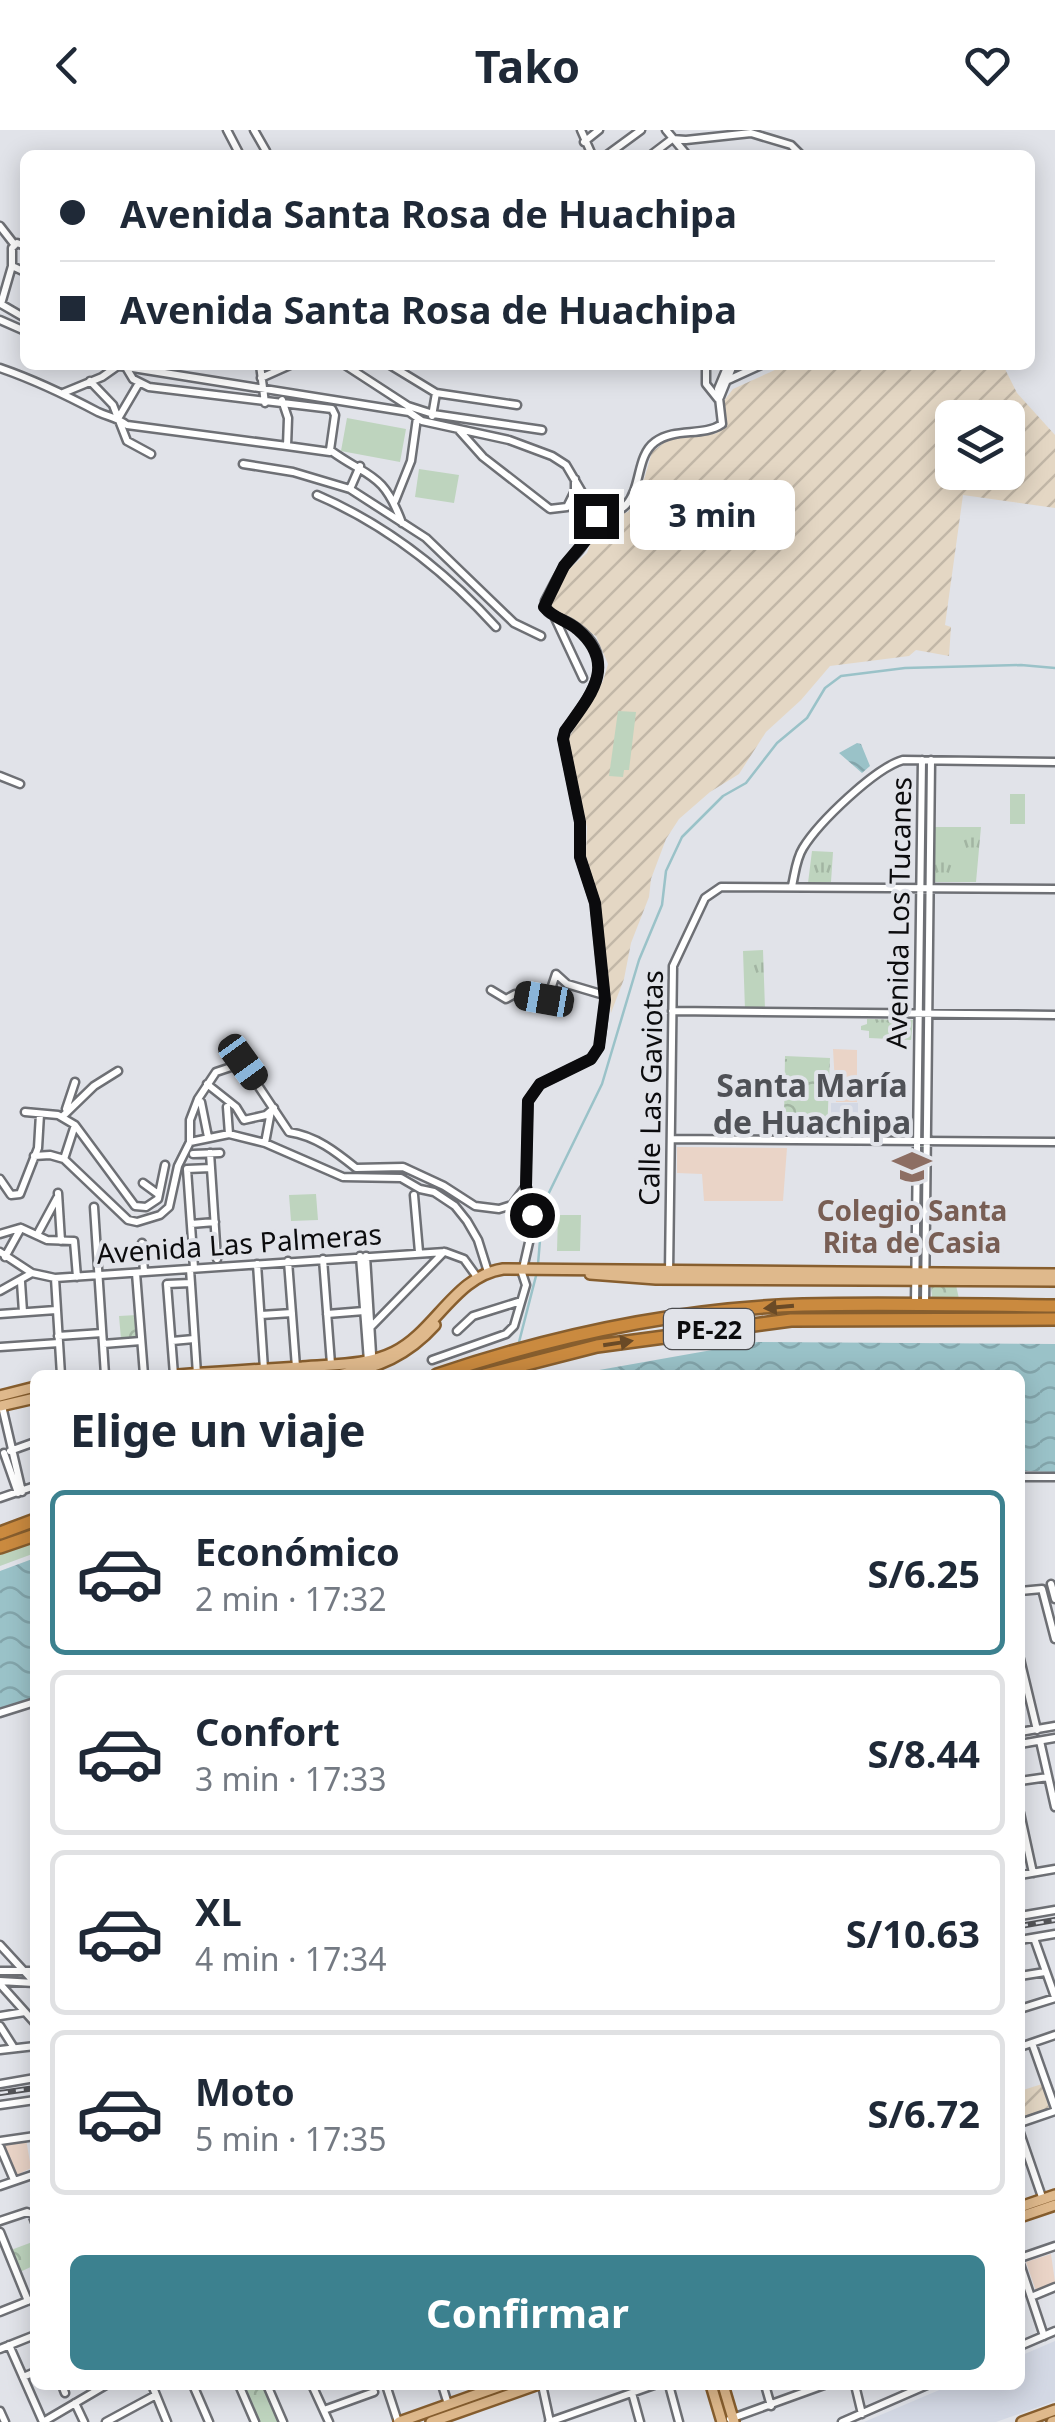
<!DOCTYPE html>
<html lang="es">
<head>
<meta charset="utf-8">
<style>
  :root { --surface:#fff; --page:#f6f6f7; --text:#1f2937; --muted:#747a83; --line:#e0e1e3; --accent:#3c818f }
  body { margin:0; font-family:"Noto Sans",sans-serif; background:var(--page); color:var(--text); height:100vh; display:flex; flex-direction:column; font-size:38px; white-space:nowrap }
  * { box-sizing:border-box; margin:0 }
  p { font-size:32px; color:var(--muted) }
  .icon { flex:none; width:55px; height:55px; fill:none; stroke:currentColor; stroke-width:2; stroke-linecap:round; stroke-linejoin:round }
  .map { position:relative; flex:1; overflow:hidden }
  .side { position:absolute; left:30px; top:1240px; width:995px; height:1020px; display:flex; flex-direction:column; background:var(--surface); border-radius:15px; box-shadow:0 5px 25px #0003 }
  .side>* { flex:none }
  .hud { position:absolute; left:20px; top:20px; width:1015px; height:220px; border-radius:15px; box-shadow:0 5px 25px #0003; display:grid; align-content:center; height:220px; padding:0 40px; background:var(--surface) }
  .controls { position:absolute; left:935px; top:270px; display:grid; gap:20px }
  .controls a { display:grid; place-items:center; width:90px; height:90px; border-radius:15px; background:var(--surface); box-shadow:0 5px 25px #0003; font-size:50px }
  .end { position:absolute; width:45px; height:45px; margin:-22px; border:12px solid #0b0b0d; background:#fff; box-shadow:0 0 0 5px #fff }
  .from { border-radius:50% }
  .bubble { position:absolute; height:70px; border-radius:15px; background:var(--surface); box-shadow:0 5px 25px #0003; font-size:32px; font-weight:700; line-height:70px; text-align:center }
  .car { position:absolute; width:30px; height:60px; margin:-30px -15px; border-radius:12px; box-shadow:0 0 8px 2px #0007; background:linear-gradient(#222 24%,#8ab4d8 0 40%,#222 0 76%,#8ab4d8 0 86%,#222 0) }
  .hud b { display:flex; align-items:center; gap:35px; height:95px; font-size:38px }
  .hud b+b { border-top:2px solid var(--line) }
  .hud i { width:25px; height:25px; background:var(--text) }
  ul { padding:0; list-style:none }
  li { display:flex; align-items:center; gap:30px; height:165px; margin:0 20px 15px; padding:0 20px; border:5px solid var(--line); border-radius:15px }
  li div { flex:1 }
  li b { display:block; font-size:38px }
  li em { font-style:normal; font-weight:700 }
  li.on { border-color:var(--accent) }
  li>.icon { width:90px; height:90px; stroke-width:1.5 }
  h2 { padding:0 40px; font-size:45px; line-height:120px }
  .button { display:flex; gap:20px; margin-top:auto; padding:20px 40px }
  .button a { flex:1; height:115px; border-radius:15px; background:var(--accent); color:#fff; font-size:40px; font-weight:700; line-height:115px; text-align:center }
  header { display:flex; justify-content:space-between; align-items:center; height:130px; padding:0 40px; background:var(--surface); font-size:45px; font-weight:700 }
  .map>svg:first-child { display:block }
  .built { fill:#d3d8e4 }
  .industrial { fill:url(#industrial-furrows); fill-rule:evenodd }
  .education { fill:#ead4c7 }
  .grass { fill:url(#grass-tufts) }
  .park { fill:url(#park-crowns) }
  .garden { fill:#bed4be }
  .water { fill:url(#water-waves) }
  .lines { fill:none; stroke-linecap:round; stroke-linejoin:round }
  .stream { stroke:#9ac2c8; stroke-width:2.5 }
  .minor-casing { stroke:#6e7075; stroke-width:11 }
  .major-casing { stroke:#875e2e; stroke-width:14 }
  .highway-casing { stroke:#875e2e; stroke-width:16 }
  .minor { stroke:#fff; stroke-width:6 }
  .major { stroke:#dfb98c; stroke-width:9 }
  .highway { stroke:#ca8a3f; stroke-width:11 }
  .rail-casing { stroke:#535458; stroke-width:6 }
  .rail { stroke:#e1e3e9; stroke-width:2.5; stroke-dasharray:8; stroke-linecap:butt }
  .oneway { fill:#6a4a26 }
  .route { stroke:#0b0b0d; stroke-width:12 }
  .labels { text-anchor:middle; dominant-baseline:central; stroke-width:8; stroke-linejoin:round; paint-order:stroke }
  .shield { fill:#e1e3e9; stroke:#4b4c4f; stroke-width:2.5 }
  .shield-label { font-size:25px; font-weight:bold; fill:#0b0b0d }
  .street-label { font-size:28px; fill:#0b0b0d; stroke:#e1e3e9 }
  .education-label { font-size:28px; font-weight:bold; fill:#785e54; stroke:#e1e3e9 }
  .quarter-label { font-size:32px; font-weight:bold; fill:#4f5156; stroke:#e1e3e9 }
</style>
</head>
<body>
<header><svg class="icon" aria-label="back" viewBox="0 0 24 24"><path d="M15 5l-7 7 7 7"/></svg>Tako<svg class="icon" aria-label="heart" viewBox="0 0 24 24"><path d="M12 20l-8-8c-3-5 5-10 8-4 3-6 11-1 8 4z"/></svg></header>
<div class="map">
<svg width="1055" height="2292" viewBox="0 0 1055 2292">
  <defs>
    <pattern id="industrial-furrows" width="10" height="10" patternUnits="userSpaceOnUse" patternTransform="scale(2.5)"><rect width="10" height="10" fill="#e4d7c4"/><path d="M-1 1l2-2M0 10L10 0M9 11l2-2" fill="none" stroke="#c2b7a7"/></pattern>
    <pattern id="grass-tufts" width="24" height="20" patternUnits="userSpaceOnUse" patternTransform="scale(2.5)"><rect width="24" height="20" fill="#bed4be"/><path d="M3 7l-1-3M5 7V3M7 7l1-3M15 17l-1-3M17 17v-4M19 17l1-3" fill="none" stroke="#a2b5a2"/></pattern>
    <pattern id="park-crowns" width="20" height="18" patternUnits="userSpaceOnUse" patternTransform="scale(2.5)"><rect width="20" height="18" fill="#bed4be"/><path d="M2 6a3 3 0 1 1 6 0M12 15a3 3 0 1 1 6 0" fill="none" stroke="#a2b5a2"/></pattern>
    <pattern id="water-waves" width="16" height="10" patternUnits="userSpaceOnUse" patternTransform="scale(2.5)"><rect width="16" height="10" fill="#9ac2c8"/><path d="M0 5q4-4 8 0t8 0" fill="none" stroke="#83a5ab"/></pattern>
  </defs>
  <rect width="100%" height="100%" fill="#e1e3e9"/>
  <path class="built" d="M831,973H858V1004H831Z
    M1055,2211V2271L996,2292H864L951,2255H1020V2226Z"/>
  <path class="industrial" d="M786,235H1003L1017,263L1055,305V378L963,365L945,495L951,497L949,526L916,520L909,526L830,536L801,570L766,602L739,644L710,662L679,689L666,709L651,749L649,767L631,813L624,849L611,883L596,761L586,726L587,697L568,609L603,551L608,534L596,506L550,476L568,440L587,423L599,391L628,382L639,367L652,322L665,312L689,305L715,304L726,293L723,272L733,259ZM952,288H1008V342H952Z
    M1042,1954L1049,1978L1020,1988V1961Z"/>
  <path class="education" d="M833,919L857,920V972H836Z
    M677,1017L787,1018L783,1071H704L702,1044L677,1043Z
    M26,2009L31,2038L15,2046L1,2014Z
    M1051,2124L1055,2152L1036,2161L1026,2132Z"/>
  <path class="grass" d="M935,697H981L976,752H935Z
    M812,721L833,722L831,752L808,753Z
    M763,820L765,879L745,880L743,821Z
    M867,889L913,890L911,910L869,908V901L861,900V896L867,894Z
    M35,1411V1423L0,1436V1424Z"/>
  <path class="park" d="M785,926L830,928L827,1004H788V990L784,989Z
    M924,1014L923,1139H919L921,1015Z
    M931,1155H956L959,1169L932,1168Z
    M137,1185L139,1208L121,1209L119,1186Z
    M35,2111V2135L20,2142L11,2120Z
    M242,2255H263L280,2292H259Z"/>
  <path class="garden" d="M347,288L406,299L400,332L341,321Z
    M419,339L459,345L454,373L415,367Z
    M618,581L636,582L629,640H624L623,647L609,646Z
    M1010,664H1025V694H1010Z
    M787,928H816V944H787Z
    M316,1064L318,1090L291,1091L289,1065Z
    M558,1085H581L580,1121H557Z"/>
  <path class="water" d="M857,613L861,614L870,636L862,643L839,623Z
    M757,1212L1055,1214V1342L1020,1341V1245H571Z
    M35,1428V1567L0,1579V1441Z"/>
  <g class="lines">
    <path class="stream" d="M538,1134L543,1075L602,954L639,830L662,775L666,741L682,707L723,666L746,653L777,613L807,588L825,558L841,546L905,538L1021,535L1055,538
      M518,1216L537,1142"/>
    <g class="minor-casing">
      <path id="minor" d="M227,0L240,25
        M254,0L266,21
        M581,0L592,25
        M666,0L687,25
        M584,12L599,0
        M607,25L641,0
        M651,25L672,9L686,10L751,3L791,15L801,25
        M0,96L14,114
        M25,116L17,113L12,118V136L1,174L25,188
        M12,136L25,142
        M0,190L25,201
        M114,235L409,282L422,291L509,310L552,326L566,335L596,386
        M260,235L265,273
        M345,235L408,276
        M390,235L436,263L517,275
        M706,235V254L718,269
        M0,238C35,250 66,265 98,282C109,287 118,288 127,295L287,316L288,288L282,270
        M127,239L133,249L149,257L332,279L335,285L330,320C368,348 383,341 402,393
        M261,248L290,235
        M90,251L113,275L127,311L151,324
        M726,251L761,235
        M63,263L102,247L119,235
        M720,267L733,235
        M408,276L433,284L542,300
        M432,286L436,263
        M119,287L139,253
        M458,299L483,327L550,379L567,377L575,361V349
        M287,316L330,322
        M243,334L293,342L350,359L426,408L514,493L541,506
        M350,359L360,336
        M317,365C387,395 445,441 496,497
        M395,371L411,331L417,288
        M554,486L583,548
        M0,646L20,654
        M792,756C795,743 796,729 803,718C819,692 875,638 903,630L1055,632
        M491,860L506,869L515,864L544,869L549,865L556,844L567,854L604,865
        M672,881L1055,885
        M207,954L236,977L244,990L266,985L274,978
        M201,972L208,1007
        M227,977L229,1004
        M66,979L75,952
        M25,982L58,985L75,995L135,1076L146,1077L158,1069L165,1035
        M62,987L94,956L118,941
        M671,1009L1055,1012
        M190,1012L229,1004L265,1013L343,1047L401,1048L420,1059L434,1062L455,1076L467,1091L478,1110L488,1142
        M265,1013L271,981
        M210,1023L217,1129
        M193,1024L220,1023
        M34,1026L50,1025L64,1029L128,1090L137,1092L160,1085L169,1077L178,1036L190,1012V990L198,969L216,942L243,933L289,1002C316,1006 336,1022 356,1038L403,1037L444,1056L475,1076L499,1079L512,1075L526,1056
        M64,1029L75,995
        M0,1049L11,1065L20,1064L38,1018L40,984
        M143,1053L158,1064
        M58,1063L61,1111
        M414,1065L419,1122
        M94,1077L105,1245
        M191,1094L215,1092
        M21,1098L47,1110L74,1111L77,1147
        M0,1104L20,1098
        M37,1105L57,1068
        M142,1113L144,1142
        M0,1122L32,1143L55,1148L445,1122L464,1129L477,1147
        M360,1126L368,1231
        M366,1126L372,1224
        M5,1127L21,1098
        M323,1129L331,1234
        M288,1131L296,1237
        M257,1134L264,1239
        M194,1138L187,1039L211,1038
        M190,1139L197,1244
        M136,1143L144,1245
        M669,1143L673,836L705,768L721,757L1055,759
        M55,1148L61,1245
        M21,1152L23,1182
        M0,1161L32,1143
        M915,1174L922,630
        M925,1174L931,630
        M0,1184L56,1180
        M327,1184L364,1181
        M261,1185L292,1183
        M457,1201L473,1186L521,1171
        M366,1202L444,1122
        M58,1206L102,1203
        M172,1211L194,1209
        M103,1214L141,1211
        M0,1217L59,1213
        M432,1230L506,1204L514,1196L526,1155L522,1143L533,1095L526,1056L528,971L540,954L591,929L599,917L602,897L605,870L595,773L580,727V692L563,609L565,601C591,565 623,525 570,493C563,489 555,487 548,482L545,471C551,460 557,447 564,437C571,428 579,423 584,413C589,404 589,392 598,385C607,379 618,384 626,375C642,357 636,326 655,312C675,297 703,307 722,294L718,259L728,235
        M174,1245L167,1154L191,1153
        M2,1276L22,1362
        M10,1321L35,1312
        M4,1323L18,1363
        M1020,1347H1055
        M0,1368L35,1356
        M1051,1454L1055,1469
        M1020,1461L1042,1459L1055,1509
        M1020,1529L1037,1600
        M0,1583L35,1572
        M1020,1602L1055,1596
        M1040,1611L1055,1677
        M1020,1614L1055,1608
        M1020,1651L1048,1647
        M1020,1683L1033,1743
        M1020,1745L1055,1739
        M1020,1786L1055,1780
        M1034,1808L1055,1867
        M1020,1810L1055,1804
        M0,1815L35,1853
        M0,1841H35
        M1020,1846L1045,1842
        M0,1851L34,1853
        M0,1854L35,1893
        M1020,1879L1055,1868
        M0,1886L25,1882
        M0,1896L14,1918
        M1032,1913L1055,1978
        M1020,1917L1055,1905
        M0,1920L35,1916
        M0,1954L35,1948
        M0,1975L35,1970
        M1020,1993L1055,1981
        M1020,2003L1043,2070
        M0,2011L35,2006
        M0,2017L14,2050
        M0,2056L35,2044
        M0,2091L27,2082L32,2084L35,2092
        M0,2102L28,2171
        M1020,2128L1055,2116
        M1020,2134L1044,2206
        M1031,2167L1055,2157
        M0,2182L35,2168
        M9,2215L43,2292L106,2255
        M1020,2216L1055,2201
        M0,2219L35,2205
        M23,2247L35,2242
        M62,2255L65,2263
        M152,2255L167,2292
        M193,2255L209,2292
        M239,2255L255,2292
        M267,2255L283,2292
        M312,2255L329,2292
        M386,2255L398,2292
        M442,2255L448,2274
        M542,2255L550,2292
        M669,2255L679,2292
        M765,2255L771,2276
        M855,2255L862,2284
        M632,2263L640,2292
        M75,2273L84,2292
        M324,2280L374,2262
        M0,2281L5,2292
        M730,2289L824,2255
        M106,2292L156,2265
        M549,2292L654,2255
        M842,2292L927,2255"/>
    </g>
    <g class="major-casing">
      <path id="major" d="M590,1144L656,1149L1055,1151
        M178,1245C219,1242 261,1239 302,1237C333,1234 366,1236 394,1222C435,1202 455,1146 503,1139L1055,1144
        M338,1245C378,1238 408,1225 435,1195
        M0,1266L35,1257
        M0,1276L35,1268
        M1020,2077L1055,2065
        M1020,2087L1055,2075
        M711,2255L722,2292
        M723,2255L734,2292
        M399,2292L503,2255
        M431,2292L536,2255
        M1022,2292L1055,2280
        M1052,2292L1055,2291"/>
    </g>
    <g class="highway-casing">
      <path id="highway" d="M437,1245C555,1205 679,1179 803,1175C887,1173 971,1175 1055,1176
        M484,1245L597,1216L791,1190L1055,1189
        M0,1403L35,1390
        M0,1417L35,1405"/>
    </g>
    <use href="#minor" class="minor"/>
    <use href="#major" class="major"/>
    <use href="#highway" class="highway"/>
    <g class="rail-casing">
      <path id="rail" d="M1020,1796L1055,1790
        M0,1963L35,1958"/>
    </g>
    <use href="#rail" class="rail"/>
  </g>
  <defs><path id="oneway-solid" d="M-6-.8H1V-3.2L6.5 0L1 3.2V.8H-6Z" transform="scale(2.5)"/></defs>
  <g class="oneway">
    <use href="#oneway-solid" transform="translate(779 1177) rotate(175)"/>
    <use href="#oneway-solid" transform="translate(618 1213) rotate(-9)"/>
  </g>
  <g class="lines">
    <path class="route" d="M532,1085L526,1056L528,971L540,954L591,929L599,917L605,870L595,773L580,727V692L563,609L565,601C590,566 619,535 577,499C566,490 553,488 544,477L564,436L586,410L596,386"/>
  </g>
  <defs>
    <g id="university-bare" transform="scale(3)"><path d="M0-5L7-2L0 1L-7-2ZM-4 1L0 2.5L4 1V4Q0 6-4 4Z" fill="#8d6e63" stroke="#e1e3e9" stroke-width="2.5" paint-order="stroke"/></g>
  </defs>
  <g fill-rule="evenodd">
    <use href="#university-bare" x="912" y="1037"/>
  </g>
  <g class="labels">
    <rect class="shield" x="664" y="1179" width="90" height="40" rx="8"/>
    <g class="shield-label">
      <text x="709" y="1199">PE-22</text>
    </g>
    <g class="street-label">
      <text transform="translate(898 783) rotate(-89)">Avenida Los Tucanes</text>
      <text transform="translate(650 958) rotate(-89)">Calle Las Gaviotas</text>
      <text transform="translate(239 1113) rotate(-4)">Avenida Las Palmeras</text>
    </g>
    <g class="education-label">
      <text x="912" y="1080">Colegio Santa<tspan x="912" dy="32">Rita de Casia</tspan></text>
    </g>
    <g class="quarter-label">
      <text x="812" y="954">Santa María<tspan x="812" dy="37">de Huachipa</tspan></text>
    </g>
  </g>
</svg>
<div class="controls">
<a><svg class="icon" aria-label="layers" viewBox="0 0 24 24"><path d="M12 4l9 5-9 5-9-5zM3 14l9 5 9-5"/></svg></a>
</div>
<i class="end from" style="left:532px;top:1085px"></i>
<i class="end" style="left:596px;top:386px"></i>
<div class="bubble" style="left:630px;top:350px;width:165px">3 min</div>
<i class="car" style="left:544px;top:869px;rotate:280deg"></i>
<i class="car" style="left:243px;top:932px;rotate:144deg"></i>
<div class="hud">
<b><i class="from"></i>Avenida Santa Rosa de Huachipa</b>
<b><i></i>Avenida Santa Rosa de Huachipa</b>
</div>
<section class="side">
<h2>Elige un viaje</h2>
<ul>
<li class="on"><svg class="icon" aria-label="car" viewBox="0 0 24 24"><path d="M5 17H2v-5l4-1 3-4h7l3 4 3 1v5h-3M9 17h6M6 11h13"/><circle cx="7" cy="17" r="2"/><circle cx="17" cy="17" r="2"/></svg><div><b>Económico</b><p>2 min · 17:32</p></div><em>S/6.25</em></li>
<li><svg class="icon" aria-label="car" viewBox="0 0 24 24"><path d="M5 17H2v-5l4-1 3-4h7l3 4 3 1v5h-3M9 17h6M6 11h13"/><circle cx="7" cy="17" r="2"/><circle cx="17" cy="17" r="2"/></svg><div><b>Confort</b><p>3 min · 17:33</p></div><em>S/8.44</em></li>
<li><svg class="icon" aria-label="car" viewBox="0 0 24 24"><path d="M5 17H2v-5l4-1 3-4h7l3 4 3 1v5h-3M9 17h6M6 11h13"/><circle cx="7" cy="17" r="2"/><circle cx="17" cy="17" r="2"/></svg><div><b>XL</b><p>4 min · 17:34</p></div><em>S/10.63</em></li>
<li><svg class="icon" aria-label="car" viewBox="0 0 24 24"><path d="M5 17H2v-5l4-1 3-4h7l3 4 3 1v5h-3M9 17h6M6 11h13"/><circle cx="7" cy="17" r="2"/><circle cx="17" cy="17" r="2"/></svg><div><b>Moto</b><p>5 min · 17:35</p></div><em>S/6.72</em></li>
</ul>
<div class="button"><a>Confirmar</a></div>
</section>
</div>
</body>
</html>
